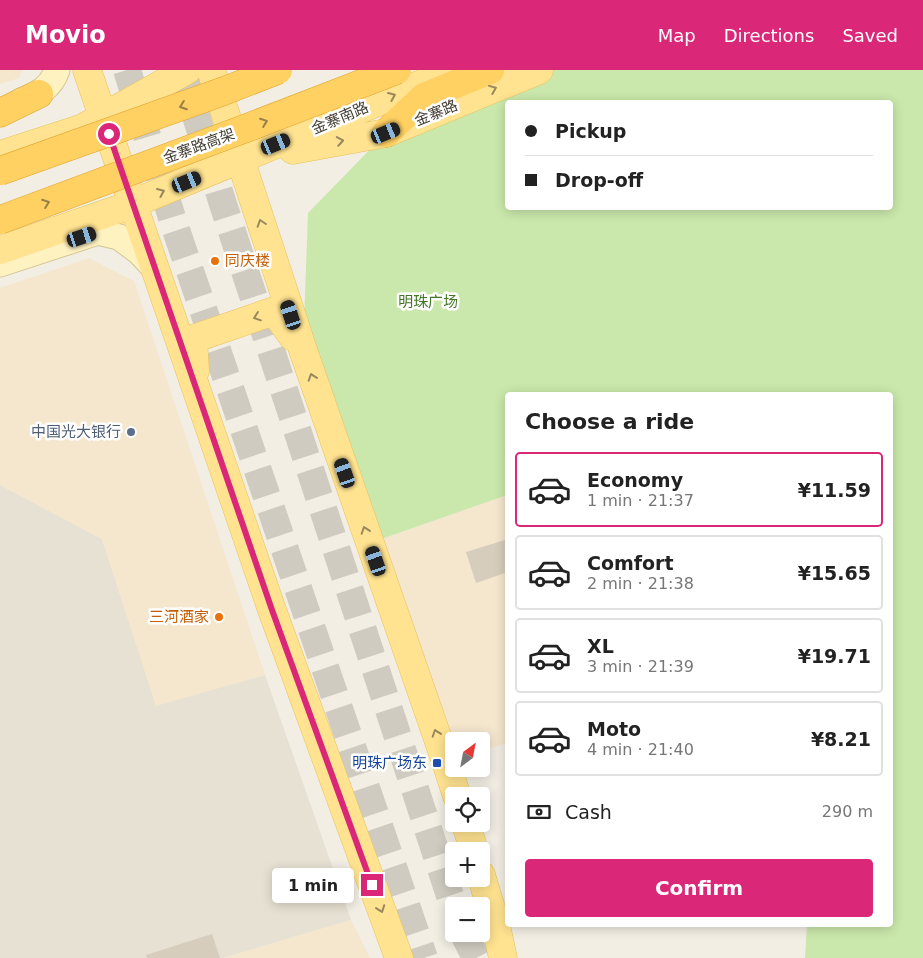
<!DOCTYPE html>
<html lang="en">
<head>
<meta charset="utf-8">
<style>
  :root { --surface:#fff; --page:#f2f2f2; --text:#222; --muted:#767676; --line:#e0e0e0; --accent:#db2777 }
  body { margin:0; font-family:"DejaVu Sans","Noto Sans SC",sans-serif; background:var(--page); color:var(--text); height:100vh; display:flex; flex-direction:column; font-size:19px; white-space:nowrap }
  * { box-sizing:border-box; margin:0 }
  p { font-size:16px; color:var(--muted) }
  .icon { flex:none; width:28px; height:28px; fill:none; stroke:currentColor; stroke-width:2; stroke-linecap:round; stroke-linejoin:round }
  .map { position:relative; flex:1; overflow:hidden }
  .side { position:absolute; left:505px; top:322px; width:388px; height:535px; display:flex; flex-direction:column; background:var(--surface); border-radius:5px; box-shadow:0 2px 12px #0003 }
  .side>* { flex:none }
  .banner { position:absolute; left:505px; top:30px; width:388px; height:110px; border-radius:5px; box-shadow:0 2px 12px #0003; display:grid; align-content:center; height:110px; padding:0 20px; background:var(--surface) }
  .needle { width:32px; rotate:32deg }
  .buttons { position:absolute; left:445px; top:662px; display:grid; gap:10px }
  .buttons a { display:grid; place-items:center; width:45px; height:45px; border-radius:5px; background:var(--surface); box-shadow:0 2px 12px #0003; font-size:25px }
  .end { position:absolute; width:22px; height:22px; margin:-11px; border:6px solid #db2777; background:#fff; box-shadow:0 0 0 2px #fff }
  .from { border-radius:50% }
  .bubble { position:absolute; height:35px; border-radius:5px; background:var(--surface); box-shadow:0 2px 12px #0003; font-size:16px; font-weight:700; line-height:35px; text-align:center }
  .car { position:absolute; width:15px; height:30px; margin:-15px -8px; border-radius:6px; box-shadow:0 0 4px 1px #0007; background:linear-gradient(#222 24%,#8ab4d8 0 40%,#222 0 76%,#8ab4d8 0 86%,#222 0) }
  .banner b { display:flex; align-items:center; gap:18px; height:48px; font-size:19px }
  .banner b+b { border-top:1px solid var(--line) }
  .banner i { width:12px; height:12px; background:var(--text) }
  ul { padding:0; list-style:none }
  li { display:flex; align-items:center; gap:15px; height:75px; margin:0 10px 8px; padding:0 10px; border:2px solid var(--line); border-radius:5px }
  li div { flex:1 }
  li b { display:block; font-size:19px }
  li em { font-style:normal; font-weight:700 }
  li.current { border-color:var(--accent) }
  li>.icon { width:45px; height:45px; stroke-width:1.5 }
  h2 { padding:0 20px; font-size:22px; line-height:60px }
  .pay { display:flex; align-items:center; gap:12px; height:55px; padding:0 20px; font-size:19px }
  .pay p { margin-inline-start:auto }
  .cta { display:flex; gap:10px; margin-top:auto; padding:10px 20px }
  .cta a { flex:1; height:58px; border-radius:5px; background:var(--accent); color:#fff; font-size:20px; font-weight:700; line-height:58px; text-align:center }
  header { display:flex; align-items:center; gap:30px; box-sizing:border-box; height:70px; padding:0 25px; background:var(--accent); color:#fff }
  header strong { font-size:24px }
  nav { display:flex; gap:28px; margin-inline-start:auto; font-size:18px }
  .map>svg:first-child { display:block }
  .residential { fill:#e6e1d2 }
  .commercial { fill:#f5e6ce }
  .green { fill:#cae8ab; fill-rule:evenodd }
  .building { fill:#d7cdbc }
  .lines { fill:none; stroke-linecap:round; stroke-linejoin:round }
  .primary-tunnel { stroke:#cfcbc1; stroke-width:28; stroke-dasharray:28 14; stroke-linecap:butt }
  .secondary-casing { stroke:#d4c492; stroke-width:27 }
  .primary-casing { stroke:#e6c25e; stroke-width:29 }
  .highway-casing { stroke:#e0a630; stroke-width:29 }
  .secondary { stroke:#fff2c1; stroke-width:25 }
  .primary { stroke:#ffe390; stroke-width:28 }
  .highway { stroke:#ffd062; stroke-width:28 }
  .highway-bridge-casing { stroke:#e0a630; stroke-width:29; stroke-linecap:butt }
  .highway-bridge { stroke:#ffd062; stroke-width:28 }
  .oneway { stroke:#98885d }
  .oneway2 { stroke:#988049 }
  .route { stroke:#db2777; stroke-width:6 }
  .food-dot { fill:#e8710a; stroke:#fff; stroke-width:2 }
  .service-dot { fill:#5c6f8a; stroke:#fff; stroke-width:2 }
  .transit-dot { fill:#1a4fb4; stroke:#fff; stroke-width:2 }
  .labels { text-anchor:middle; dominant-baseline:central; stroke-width:5; stroke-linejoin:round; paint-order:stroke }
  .street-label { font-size:15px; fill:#443e34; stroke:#fff }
  .food-label { font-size:15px; fill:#c56008; stroke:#fff; text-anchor:start }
  .park-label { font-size:15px; fill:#427726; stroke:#fff }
  .service-label { font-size:15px; fill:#4e5e75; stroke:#fff; text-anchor:end }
  .transit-label { font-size:15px; fill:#164399; stroke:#fff; text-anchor:end }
</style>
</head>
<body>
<header>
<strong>Movio</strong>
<nav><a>Map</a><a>Directions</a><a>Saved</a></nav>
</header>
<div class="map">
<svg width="923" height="888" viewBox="0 0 923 888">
  <rect width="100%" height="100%" fill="#f2eee4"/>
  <path class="residential" d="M0,415L102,469L156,635L265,605L351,850L223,888H0Z"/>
  <path class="commercial" d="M0,0H22L19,8L0,14Z
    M89,188L134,211L265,605L156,636L102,469L0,415V218Z
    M507,425V673L481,681V671H454V689L370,473Z
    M351,850L370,888H223Z"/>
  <path class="green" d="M539,0H923V888H805L807,855H890V325H508L507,425L370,473L303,280L308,143L386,63ZM508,32H890V138H508Z"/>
  <path class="building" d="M508,469V502L476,513L466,482Z
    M212,864L220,888H147L146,885Z"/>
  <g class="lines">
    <path class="primary-tunnel" d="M127,0L173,151L424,888
      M182,0L222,131L454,838
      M464,864L476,888"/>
    <g class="secondary-casing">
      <path id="secondary" d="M21,31C37,25 51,18 57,0
        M0,194L98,162L119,167L139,182L156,200"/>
    </g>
    <g class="primary-casing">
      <path id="primary" d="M87,0L272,540L399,888
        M211,0L303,280L446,692L457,726
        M293,80L386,63L539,0
        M0,85L83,58L187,0
        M0,180L122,138L450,2
        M195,301L193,269L274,241L293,267
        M466,754L474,781
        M481,805L495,851L503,888"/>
    </g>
    <g class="highway-casing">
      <path id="highway" d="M0,43L39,24
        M386,63L424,27L490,0"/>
    </g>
    <use href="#secondary" class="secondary"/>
    <use href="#primary" class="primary"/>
    <use href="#highway" class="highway"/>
    <g class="highway-bridge-casing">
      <path id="highway-bridge" d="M0,101L224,21L278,0
        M0,150L244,59L397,0"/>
    </g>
    <use href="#highway-bridge" class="highway-bridge"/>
  </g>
  <defs><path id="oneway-chevron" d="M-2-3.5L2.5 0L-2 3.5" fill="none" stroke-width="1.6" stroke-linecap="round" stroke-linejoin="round" transform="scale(1.25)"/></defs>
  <g class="oneway">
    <use href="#oneway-chevron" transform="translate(493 19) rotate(-22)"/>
    <use href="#oneway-chevron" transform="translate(392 26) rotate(-23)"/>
    <use href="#oneway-chevron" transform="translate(340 71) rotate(-10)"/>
    <use href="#oneway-chevron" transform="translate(161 122) rotate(-23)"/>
    <use href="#oneway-chevron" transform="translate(261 153) rotate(-108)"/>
    <use href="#oneway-chevron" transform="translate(257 247) rotate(161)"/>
    <use href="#oneway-chevron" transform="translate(312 307) rotate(-109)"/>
    <use href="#oneway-chevron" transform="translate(365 460) rotate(-109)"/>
    <use href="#oneway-chevron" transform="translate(436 663) rotate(-109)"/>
    <use href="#oneway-chevron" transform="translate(381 839) rotate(70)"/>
  </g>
  <g class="oneway2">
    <use href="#oneway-chevron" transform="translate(183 36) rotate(160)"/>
    <use href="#oneway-chevron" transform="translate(264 52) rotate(-21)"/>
    <use href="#oneway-chevron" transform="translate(46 133) rotate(-20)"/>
  </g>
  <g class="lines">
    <path class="route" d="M109,64L272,540L372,815"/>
  </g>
  <g class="food-dot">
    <circle cx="215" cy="191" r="5"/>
    <circle cx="219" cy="547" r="5"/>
  </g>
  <circle class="service-dot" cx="131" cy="362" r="5"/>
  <rect class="transit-dot" x="432" y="688" width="10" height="10" rx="2.5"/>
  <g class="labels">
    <g class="street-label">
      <text transform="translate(436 43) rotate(-22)">金寨路</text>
      <text transform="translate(340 48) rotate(-23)">金寨南路</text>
      <text transform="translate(199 76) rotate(-20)">金寨路高架</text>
    </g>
    <g class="food-label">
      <text x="225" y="191">同庆楼</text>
      <text x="209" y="547" text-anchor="end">三河酒家</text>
    </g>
    <g class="park-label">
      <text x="428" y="232">明珠广场</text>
    </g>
    <g class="service-label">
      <text x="121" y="362">中国光大银行</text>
    </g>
    <g class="transit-label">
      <text x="427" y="693">明珠广场东</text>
    </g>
  </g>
</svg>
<div class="buttons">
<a><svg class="needle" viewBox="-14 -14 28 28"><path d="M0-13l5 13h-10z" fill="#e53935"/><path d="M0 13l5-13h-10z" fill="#767676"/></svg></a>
<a><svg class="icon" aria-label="locate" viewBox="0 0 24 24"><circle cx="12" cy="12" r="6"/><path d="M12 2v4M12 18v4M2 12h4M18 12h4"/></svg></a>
<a>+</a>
<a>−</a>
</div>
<i class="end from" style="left:109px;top:64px"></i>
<i class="end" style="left:372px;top:815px"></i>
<div class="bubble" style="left:272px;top:798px;width:82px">1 min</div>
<i class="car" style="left:386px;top:63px;rotate:68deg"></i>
<i class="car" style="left:276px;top:74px;rotate:68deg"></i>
<i class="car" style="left:187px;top:112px;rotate:68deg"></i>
<i class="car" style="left:82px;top:167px;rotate:72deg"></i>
<i class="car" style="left:291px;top:245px;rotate:342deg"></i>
<i class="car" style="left:345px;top:403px;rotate:341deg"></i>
<i class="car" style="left:376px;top:491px;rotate:341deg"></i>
<div class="banner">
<b><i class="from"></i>Pickup</b>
<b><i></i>Drop-off</b>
</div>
<section class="side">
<h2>Choose a ride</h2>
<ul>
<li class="current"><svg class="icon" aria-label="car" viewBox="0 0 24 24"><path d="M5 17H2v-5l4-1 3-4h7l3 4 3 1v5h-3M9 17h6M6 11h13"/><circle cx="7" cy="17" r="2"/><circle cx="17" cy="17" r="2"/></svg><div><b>Economy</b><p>1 min · 21:37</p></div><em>¥11.59</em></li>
<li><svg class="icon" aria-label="car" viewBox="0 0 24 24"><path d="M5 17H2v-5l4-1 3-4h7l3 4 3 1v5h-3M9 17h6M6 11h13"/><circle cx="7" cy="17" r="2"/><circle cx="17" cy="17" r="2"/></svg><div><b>Comfort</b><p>2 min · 21:38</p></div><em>¥15.65</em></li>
<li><svg class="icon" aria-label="car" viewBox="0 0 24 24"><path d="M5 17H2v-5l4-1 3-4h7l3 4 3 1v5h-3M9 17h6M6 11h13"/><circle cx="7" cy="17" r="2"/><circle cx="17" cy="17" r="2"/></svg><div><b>XL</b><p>3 min · 21:39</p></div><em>¥19.71</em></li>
<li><svg class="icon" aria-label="car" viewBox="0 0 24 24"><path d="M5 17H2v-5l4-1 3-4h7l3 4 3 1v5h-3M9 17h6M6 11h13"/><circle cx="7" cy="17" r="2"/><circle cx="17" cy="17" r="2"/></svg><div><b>Moto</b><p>4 min · 21:40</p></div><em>¥8.21</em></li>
</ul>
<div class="pay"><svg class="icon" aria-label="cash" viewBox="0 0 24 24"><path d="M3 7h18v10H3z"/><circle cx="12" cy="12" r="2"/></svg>Cash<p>290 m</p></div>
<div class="cta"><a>Confirm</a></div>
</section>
</div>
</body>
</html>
